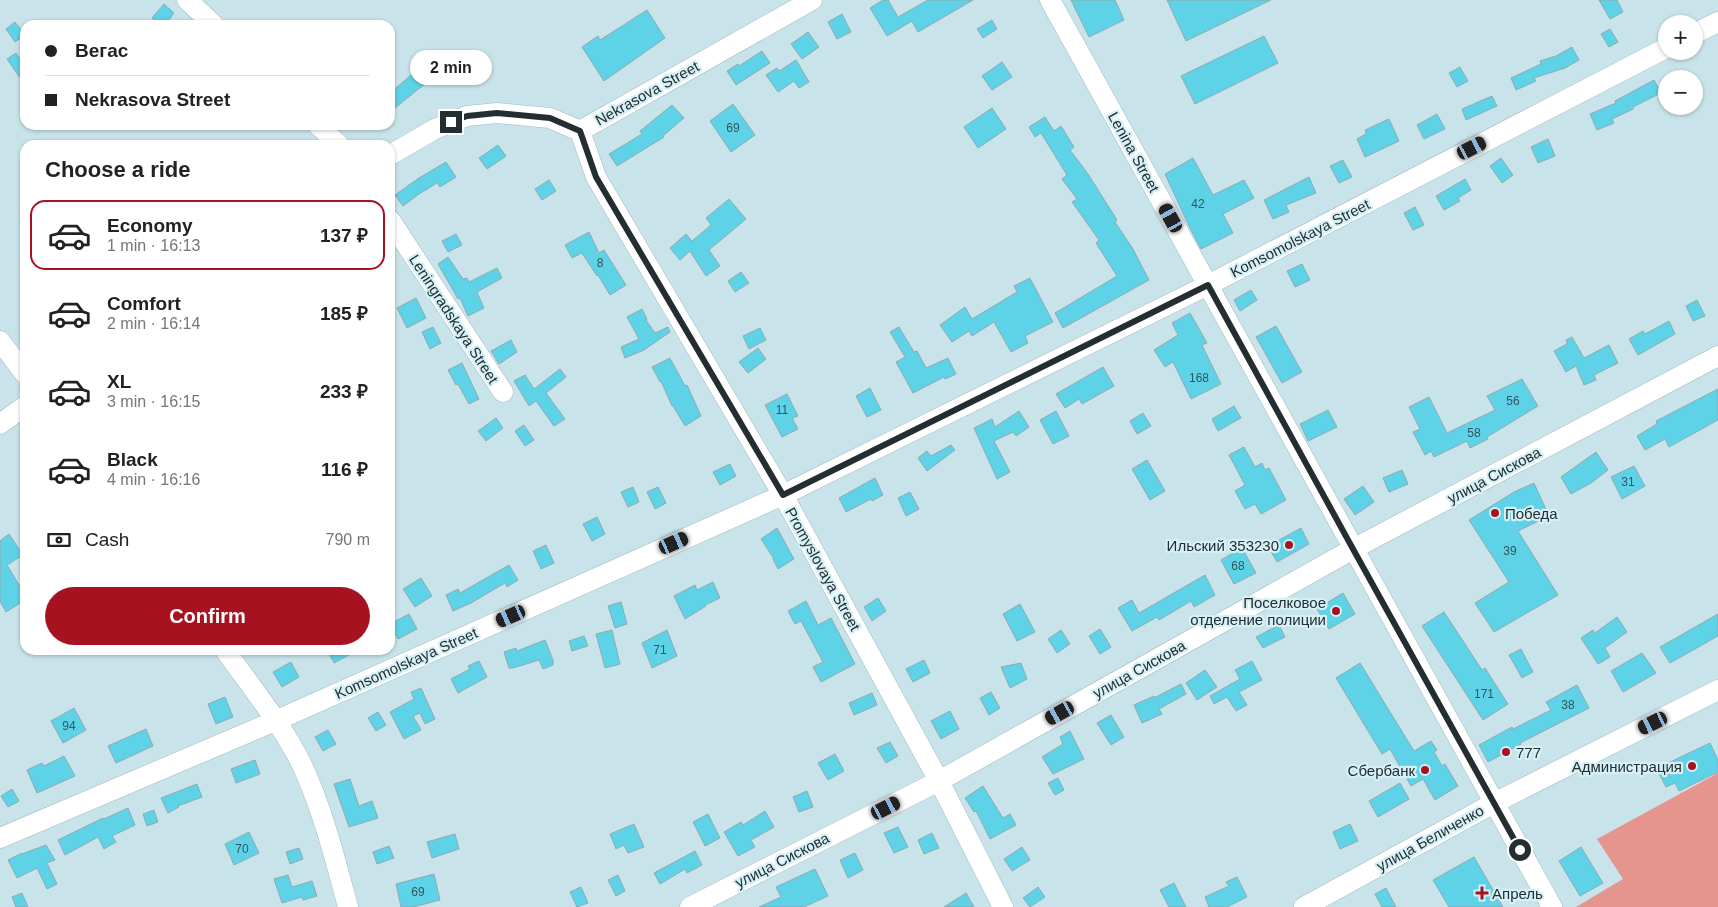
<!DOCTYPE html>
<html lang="en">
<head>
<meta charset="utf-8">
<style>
  :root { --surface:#fff; --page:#f6f6f6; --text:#222; --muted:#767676; --line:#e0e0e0; --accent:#a81220 }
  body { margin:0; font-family:Arial,sans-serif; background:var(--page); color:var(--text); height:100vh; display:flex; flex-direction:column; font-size:19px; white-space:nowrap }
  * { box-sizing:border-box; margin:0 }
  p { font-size:16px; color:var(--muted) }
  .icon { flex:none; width:28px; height:28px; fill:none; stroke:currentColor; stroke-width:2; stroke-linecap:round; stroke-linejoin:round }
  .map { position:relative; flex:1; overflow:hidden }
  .side { position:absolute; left:20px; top:140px; width:375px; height:515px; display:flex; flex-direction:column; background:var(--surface); border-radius:15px; box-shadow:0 1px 4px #0004 }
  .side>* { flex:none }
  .hud { position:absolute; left:20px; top:20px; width:375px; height:110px; border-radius:15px; box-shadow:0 1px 4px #0004; display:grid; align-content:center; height:110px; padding:0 25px; background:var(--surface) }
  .buttons { position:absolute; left:1658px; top:15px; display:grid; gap:10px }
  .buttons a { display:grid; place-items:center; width:45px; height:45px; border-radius:50%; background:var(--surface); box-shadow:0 1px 4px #0004; font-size:25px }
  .end { position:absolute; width:22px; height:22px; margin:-11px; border:6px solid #242e30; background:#fff; box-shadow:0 0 0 2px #fff }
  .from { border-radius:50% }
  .bubble { position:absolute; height:35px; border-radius:18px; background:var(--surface); box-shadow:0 1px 4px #0004; font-size:16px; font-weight:800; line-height:35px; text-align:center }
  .car { position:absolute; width:15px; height:30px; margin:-15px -8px; border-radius:6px; box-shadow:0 0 4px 1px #0007; background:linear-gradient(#222 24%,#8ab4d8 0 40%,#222 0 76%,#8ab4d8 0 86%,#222 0) }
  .hud b { display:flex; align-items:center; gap:18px; height:48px; font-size:19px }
  .hud b+b { border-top:1px solid var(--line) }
  .hud i { width:12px; height:12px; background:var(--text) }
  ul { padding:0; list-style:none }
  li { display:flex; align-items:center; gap:15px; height:70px; margin:0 10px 8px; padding:0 15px; border:2px solid transparent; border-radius:15px }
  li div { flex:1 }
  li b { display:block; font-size:19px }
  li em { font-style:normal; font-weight:800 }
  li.active { border-color:var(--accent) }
  li>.icon { width:45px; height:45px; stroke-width:1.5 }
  h2 { padding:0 25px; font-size:22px; line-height:60px }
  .pay { display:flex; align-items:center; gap:12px; height:55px; padding:0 25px; font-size:19px }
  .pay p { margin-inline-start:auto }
  .action { display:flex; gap:10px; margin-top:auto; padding:10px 25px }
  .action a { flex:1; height:58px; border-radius:30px; background:var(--accent); color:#fff; font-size:20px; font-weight:800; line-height:58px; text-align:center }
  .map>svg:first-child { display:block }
  .green { fill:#e5948e }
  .building { fill:#5ed2e7; stroke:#90aab0 }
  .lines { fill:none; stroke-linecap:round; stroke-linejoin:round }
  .minor-casing { stroke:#a0bbc1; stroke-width:21 }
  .minor { stroke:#fff; stroke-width:20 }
  .route { stroke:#242e30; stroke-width:6 }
  .poi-dot { fill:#a81220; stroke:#d5f1f7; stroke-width:2 }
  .labels { text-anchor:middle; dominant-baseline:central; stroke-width:4.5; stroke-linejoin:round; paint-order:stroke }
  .number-label { font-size:12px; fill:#32575e }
  .street-label { font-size:15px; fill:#242e30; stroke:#d5f1f7 }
  .poi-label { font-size:15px; fill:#242e30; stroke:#d5f1f7; text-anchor:end }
</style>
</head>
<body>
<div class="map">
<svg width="1718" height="907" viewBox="0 0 1718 907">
  <rect width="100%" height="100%" fill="#c8e4ea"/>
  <path class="green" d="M1718,773V907H1576L1623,879L1597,839Z"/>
  <path class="building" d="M883,0H888L898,17L928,0H973L918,32L912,21L887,36L870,8Z
    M1071,0H1115L1124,20L1089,37Z
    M1167,0H1271L1186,41Z
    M1599,0H1617L1623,12L1610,19Z
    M164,4L174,13L165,25H161L152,18Z
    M647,10L665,38L604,81L582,47L598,36L600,40Z
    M842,14L851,32L837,39L828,22Z
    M992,20L997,29L983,38L977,29Z
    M15,22L25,35L15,42L6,29Z
    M1610,29L1618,42L1609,47L1601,34Z
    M808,32L819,47L802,59L791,44Z
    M1264,36L1278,63L1195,104L1181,76Z
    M1572,47L1579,60L1565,68L1534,78L1536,81L1516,90L1511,78L1541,64L1540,61L1556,56Z
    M762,51L770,63L736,85L727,71L738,64L739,66Z
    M16,53L25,66V85L7,59Z
    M796,60L809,82L799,88L794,81L778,92L766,75L777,68L779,71Z
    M1002,62L1012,77L992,90L982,76Z
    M1460,67L1468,81L1457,87L1449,73Z
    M416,71L426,83L390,112V93Z
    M1654,80L1661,93L1633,107V109L1612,119L1614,123L1597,130L1590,114L1616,103L1615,101Z
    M1492,96L1497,106L1466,120L1462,109Z
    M733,104L755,135L731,152L710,121Z
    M672,105L684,118L663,136L664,137L617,166L609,154L642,134L640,131Z
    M992,108L1006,129L978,148L964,127Z
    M1437,114L1445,129L1424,139L1417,125Z
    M1045,117L1054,131L1061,126L1074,147L1070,150L1088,174L1117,220L1115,222L1133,249L1149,280L1063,328L1055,313L1117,276L1096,243L1099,240L1072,202L1077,199L1062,179L1067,175L1041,133L1035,137L1029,127Z
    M1389,119L1399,141L1365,157L1357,139L1366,134L1365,130Z
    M1548,139L1555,156L1538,163L1531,147Z
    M498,145L506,156L487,169L479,158Z
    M1193,158L1213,195L1244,180L1254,198L1223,214L1233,233L1201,249L1190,228L1165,174Z
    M1501,158L1513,175L1502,183L1490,166Z
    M1343,160L1352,177L1339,183L1330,166Z
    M446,162L456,177L440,187L437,183L419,194L403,206L395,195L419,178Z
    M1309,177L1316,193L1286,205L1289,212L1273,219L1264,200Z
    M1465,179L1471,190L1458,198L1460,201L1444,210L1436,196Z
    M549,180L556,191L542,200L535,189Z
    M729,199L746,219L709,250L720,266L706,276L690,251L680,260L670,248L686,234L692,241L711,225L706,218Z
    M1415,207L1424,225L1413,230L1404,213Z
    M589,232L599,253L604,250L626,285L610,295L598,275L597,276L582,253L572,258L565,245Z
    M456,234L462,245L448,252L442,241Z
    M448,257L463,279L467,278L469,282L497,268L502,278L477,292L484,308L468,316L460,298L458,299L438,264Z
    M1302,264L1310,280L1295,287L1287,271Z
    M741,272L749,283L735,292L728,281Z
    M1030,278L1053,322L1025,336L1028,343L1011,352L994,322L972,336L969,331L952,342L940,325L965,307L972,319L1017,292L1014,286Z
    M1251,290L1257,300L1240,311L1234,300Z
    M416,298L426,318L407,328L397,308Z
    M1697,300L1705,316L1693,321L1686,306Z
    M642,309L647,319L646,320L655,333L668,327L670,332L644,350L625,358L621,347L639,339L627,317Z
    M1190,313L1207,343L1202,345L1221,384L1191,399L1173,362L1165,367L1154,350L1178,335L1172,323Z
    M1669,321L1675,334L1638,355L1629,339L1643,331L1645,334Z
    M1276,326L1302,372L1282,383L1256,337Z
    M433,327L441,343L430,349L422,332Z
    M899,327L914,352L917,351L926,368L948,358L956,374L945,379L944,377L913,393L896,362L905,357L890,332Z
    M760,328L766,340L749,349L743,336Z
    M1572,337L1584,358L1609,345L1618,363L1594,375L1596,380L1584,385L1576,366L1566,372L1554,351L1567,344L1566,340Z
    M511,340L517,352L499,364L491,351Z
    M758,348L766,359L748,373L739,362Z
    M670,358L685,386L687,385L701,416L685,426L673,406H672L661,381L660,382L652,367Z
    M462,363L479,399L469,404L458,384L456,385L448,370Z
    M1103,367L1114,386L1082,404L1079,399L1065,408L1056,394Z
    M560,369L566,377L546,393L565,419L554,426L536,401L529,406L514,381L525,375L534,389Z
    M1522,379L1538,406L1487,437L1488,439L1470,448L1467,441L1434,457L1431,451L1425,455L1413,432L1420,429L1409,407L1429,397L1447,433L1495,410L1487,396Z
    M870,388L881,410L867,417L856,396Z
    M1718,389V420L1669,447L1665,439L1645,450L1637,436L1657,424L1656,421Z
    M787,394L798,416L792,418L798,429L782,437L765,405Z
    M1234,406L1241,418L1218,431L1212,419Z
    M1328,410L1337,427L1308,441L1300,424Z
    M1019,411L1029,427L1016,436L1013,432L994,441L1010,472L997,479L974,428L992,419L995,427Z
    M1056,411L1069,436L1053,444L1040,420Z
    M1143,413L1151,426L1137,434L1130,421Z
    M496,418L503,428L486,441L478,431Z
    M524,425L534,440L525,446L515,431Z
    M951,445L955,450L927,471L918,458L927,451L931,456Z
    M1244,447L1255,467L1262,463L1265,470L1269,468L1286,500L1261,514L1255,504L1245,509L1235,491L1245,485L1229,455Z
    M1596,452L1608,470L1591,483L1571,494L1561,477Z
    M1147,460L1165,491L1150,500L1132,469Z
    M730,464L736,476L720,485L713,472Z
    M1634,466L1645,486L1622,499L1611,477Z
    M1402,470L1408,484L1389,492L1383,478Z
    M875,478L883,495L872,501L871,499L846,512L839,498Z
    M1534,483L1549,516L1518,531L1558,595L1494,632L1475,603L1509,582L1469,520L1514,492Z
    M1363,486L1374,502L1355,515L1344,499Z
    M633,487L639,502L628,507L621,492Z
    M658,487L666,503L655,509L647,492Z
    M910,492L919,509L906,516L898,498Z
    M597,517L605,534L592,541L583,524Z
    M777,528L794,559L778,569L773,559H774L761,539Z
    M1301,528L1309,544L1277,562L1268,546Z
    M9,534L23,555L7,565L25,595V600L6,612L0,601V541Z
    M546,545L554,563L541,569L533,551Z
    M1242,548L1256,573L1234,584L1221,560Z
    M509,565L518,580L507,587L505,583L471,603L453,611L446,595L458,589L460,593Z
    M1205,575L1215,595L1194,607L1191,601L1159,620L1157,617L1132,631L1118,608L1132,600L1139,613Z
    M421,578L432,596L415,607L403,589Z
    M713,582L720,598L705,605L706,606L685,619L674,596L695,585L697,590Z
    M1343,593L1355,614L1329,629L1317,609Z
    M878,598L886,611L872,621L864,607Z
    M806,601L818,625L831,618L855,664L821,682L813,667L823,662L801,621L795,624L788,611Z
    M621,602L627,624L615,628L608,606Z
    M1020,604L1035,632L1017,641L1003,614Z
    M1444,612L1482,670L1485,668L1508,704L1483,720L1422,626Z
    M409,614L417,629L398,639L390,624Z
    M1718,614V636L1670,663L1660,647Z
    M1617,617L1627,632L1605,648L1610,657L1598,664L1581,638L1593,630L1595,633Z
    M1279,625L1285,637L1263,648L1256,637Z
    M1100,629L1111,647L1100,654L1089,636Z
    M612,630L620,664L605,668L596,634Z
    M667,630L677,656L652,668L642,643Z
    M1061,630L1070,644L1057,653L1048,639Z
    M584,636L588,646L572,651L569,641Z
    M545,640L553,660V665L543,669L539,660L513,668H509L504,652L516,648L517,651Z
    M1521,649L1533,672L1522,678L1509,655Z
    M327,650H358L334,663Z
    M1642,653L1656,673L1623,692L1611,671Z
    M924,660L930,673L913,682L906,669Z
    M479,661L487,677L458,693L451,679L470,669L468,666Z
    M1252,661L1262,680L1239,692L1247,705L1236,711L1227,697L1214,704L1210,696L1240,679L1235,670Z
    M291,662L299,677L282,687L273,672Z
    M1021,663L1027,679L1010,688L1001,667Z
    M1360,663L1414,751L1431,741L1437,750L1434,752L1442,766L1445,764L1458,786L1435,800L1423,779L1411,786L1390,749L1382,754L1336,678Z
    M1205,670L1217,687L1197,700L1186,683Z
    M1181,684L1186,694L1159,709L1162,714L1142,723L1134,705L1154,696V698Z
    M1577,685L1589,708L1520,743L1521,744L1488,762L1479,745L1512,727L1513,729L1551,710L1546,702Z
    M421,688L435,719L425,724L420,713L413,716L421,730L404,739L390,712L414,699L411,692Z
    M991,692L1000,708L989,715L980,698Z
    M872,693L877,705L854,715L849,703Z
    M225,697L233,717L216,724L208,704Z
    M74,708L86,730L63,743L51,721Z
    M950,711L959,729L941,739L931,721Z
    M378,712L386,725L376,731L368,718Z
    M1111,715L1124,737L1111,745L1097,723Z
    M146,729L153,746L116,763L108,746Z
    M328,730L336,744L323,751L315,737Z
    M1070,731L1084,759L1053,774L1042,757L1063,744L1060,737Z
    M890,742L898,756L886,763L877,748Z
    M1710,743L1718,760V772L1679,791L1675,783L1666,787L1658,772L1668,768L1666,764Z
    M835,754L844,771L828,780L818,763Z
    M64,756L75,776L37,793L27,770L42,763L44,766Z
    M255,760L260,774L236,783L231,769Z
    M1058,778L1064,790L1055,795L1048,783Z
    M350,779L359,806L372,801L378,818L349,827L334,784Z
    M1400,783L1409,799L1378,817L1369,801Z
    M197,784L202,797L178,806L179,807L168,813L161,798Z
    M983,786L1003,818L1010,814L1016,825L990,839L976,811L974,812L965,798Z
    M12,789L19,801L8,807L1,796Z
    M807,791L813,807L799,812L793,797Z
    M128,808L135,825L112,836L116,842L104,849L98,837L65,855L58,840L103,818L104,819Z
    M154,810L158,822L147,826L143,814Z
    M765,811L774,827L751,840L755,847L738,856L724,832L741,822L743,825Z
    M708,814L720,838L705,846L693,822Z
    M634,824L644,847L628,853L624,845L616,849L610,834Z
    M1350,824L1358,841L1340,849L1333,832Z
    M898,827L908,847L894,853L884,833Z
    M249,832L259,853L234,865L225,844Z
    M932,833L939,848L924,854L918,840Z
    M455,834L459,849L432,858L427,842Z
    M46,845L55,860L47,863L57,884L47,889L37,868L17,878L8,860L22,853V854Z
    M389,846L394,858L377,864L373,852Z
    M1022,847L1030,860L1012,871L1004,859Z
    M1581,847L1603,883L1580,896L1559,861Z
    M299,848L303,859L290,864L286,852Z
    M695,851L702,865L687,873L685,869L660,884L654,873Z
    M855,853L863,870L848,878L840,860Z
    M1474,857L1503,907H1449L1433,880Z
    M815,869L828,896L804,907H759L781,897L776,887Z
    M434,874L440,900L413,907H401L396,884Z
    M288,875L292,887L312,881L317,896L303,900L302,897L282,903L274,879Z
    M618,875L625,891L616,896L608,880Z
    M1237,877L1247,897L1227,907H1209L1205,897L1229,886L1226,882Z
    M1174,883L1186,907H1169L1160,890Z
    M581,887L588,903L577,907L570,892Z
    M1038,887L1045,897L1030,907L1023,898Z
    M1386,888L1396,907H1382L1375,894Z
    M22,893L28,907H16L12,897Z
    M966,893L974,907H944Z"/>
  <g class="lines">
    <g class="minor-casing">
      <path id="minor" d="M187,0L214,25
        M1050,0L1552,907
        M1694,34L1718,22
        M318,125L339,145
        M580,131L596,177L783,495L939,781L1003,907
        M390,155L435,129L467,116L497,113L550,118L580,131L812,0
        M390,220L503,392
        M0,341L25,374
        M0,424L25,406
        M225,650C251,687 282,724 302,765C323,810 335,859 348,907
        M0,838L275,721L783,495L1208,285L1666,48
        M690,907L939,781L1353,549L1718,356
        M1304,907L1494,803L1718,690"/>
    </g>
    <use href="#minor" class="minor"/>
  </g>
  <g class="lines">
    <path class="route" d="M451,122L467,116L497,113L550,118L580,131L596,177L783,495L1208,285L1353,549L1520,850"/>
  </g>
  <g class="poi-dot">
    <circle cx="1495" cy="513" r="5"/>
    <circle cx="1289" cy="545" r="5"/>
    <circle cx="1336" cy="611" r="5"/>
    <circle cx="1506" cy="752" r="5"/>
    <circle cx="1692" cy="766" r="5"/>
    <circle cx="1425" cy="770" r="5"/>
    <path d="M1479.5 885.5h5v5h5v5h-5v5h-5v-5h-5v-5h5z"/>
  </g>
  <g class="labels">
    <g class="number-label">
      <text x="733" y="128">69</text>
      <text x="1198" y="204">42</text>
      <text x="600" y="263">8</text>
      <text x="1199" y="378">168</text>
      <text x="1513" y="401">56</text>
      <text x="782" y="410">11</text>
      <text x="1474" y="433">58</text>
      <text x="1628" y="482">31</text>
      <text x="1510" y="551">39</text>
      <text x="1238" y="566">68</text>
      <text x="660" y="650">71</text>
      <text x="1484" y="694">171</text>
      <text x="1568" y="705">38</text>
      <text x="69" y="726">94</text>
      <text x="242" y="849">70</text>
      <text x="418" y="892">69</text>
    </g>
    <g class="street-label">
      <text transform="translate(647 93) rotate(-29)">Nekrasova Street</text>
      <text transform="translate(1134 152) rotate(61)">Lenina Street</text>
      <text transform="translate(1300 238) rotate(-27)">Komsomolskaya Street</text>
      <text transform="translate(454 319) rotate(57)">Leningradskaya Street</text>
      <text transform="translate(1494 475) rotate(-28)">улица Сискова</text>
      <text transform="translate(823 569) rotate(61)">Promyslovaya Street</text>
      <text transform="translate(406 663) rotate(-24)">Komsomolskaya Street</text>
      <text transform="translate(1139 669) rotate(-29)">улица Сискова</text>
      <text transform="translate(1430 838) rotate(-29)">улица Беличенко</text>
      <text transform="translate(782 860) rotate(-27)">улица Сискова</text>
    </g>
    <g class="poi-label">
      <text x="1505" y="513" text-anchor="start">Победа</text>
      <text x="1279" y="545">Ильский 353230</text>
      <text x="1326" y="602">Поселковое<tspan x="1326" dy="17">отделение полиции</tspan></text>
      <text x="1516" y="752" text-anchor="start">777</text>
      <text x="1682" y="766">Администрация</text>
      <text x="1415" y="770">Сбербанк</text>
      <text x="1492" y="893" text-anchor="start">Апрель</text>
    </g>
  </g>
</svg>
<div class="buttons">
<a>+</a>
<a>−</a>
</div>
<i class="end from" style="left:1520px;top:850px"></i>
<i class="end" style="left:451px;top:122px"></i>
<div class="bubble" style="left:410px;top:50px;width:82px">2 min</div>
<i class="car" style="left:1472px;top:148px;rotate:63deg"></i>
<i class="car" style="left:1171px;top:218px;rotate:331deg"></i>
<i class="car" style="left:674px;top:543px;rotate:66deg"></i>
<i class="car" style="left:511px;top:616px;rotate:246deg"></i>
<i class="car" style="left:1060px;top:713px;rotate:241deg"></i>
<i class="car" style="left:1653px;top:723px;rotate:244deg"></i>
<i class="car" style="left:886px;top:808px;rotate:63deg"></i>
<div class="hud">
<b><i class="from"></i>Вегас</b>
<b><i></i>Nekrasova Street</b>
</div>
<section class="side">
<h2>Choose a ride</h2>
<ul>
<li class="active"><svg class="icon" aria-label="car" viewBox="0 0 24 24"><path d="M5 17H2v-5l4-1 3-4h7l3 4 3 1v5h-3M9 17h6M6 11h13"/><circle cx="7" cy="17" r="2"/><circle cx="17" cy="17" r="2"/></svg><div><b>Economy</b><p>1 min · 16:13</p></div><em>137 ₽</em></li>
<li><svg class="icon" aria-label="car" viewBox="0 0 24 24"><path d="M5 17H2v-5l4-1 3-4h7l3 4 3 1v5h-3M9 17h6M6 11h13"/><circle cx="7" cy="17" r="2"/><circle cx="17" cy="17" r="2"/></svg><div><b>Comfort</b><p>2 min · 16:14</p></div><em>185 ₽</em></li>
<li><svg class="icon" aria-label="car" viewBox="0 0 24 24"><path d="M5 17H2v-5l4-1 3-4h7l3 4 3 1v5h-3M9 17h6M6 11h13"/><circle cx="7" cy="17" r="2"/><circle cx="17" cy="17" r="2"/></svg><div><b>XL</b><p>3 min · 16:15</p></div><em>233 ₽</em></li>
<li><svg class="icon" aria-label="car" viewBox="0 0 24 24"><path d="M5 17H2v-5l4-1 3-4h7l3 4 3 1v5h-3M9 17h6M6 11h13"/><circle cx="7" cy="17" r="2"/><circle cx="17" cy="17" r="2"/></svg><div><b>Black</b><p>4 min · 16:16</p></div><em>116 ₽</em></li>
</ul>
<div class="pay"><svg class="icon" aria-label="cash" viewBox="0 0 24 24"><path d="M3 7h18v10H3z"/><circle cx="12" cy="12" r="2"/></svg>Cash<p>790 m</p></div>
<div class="action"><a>Confirm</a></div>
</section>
</div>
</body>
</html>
